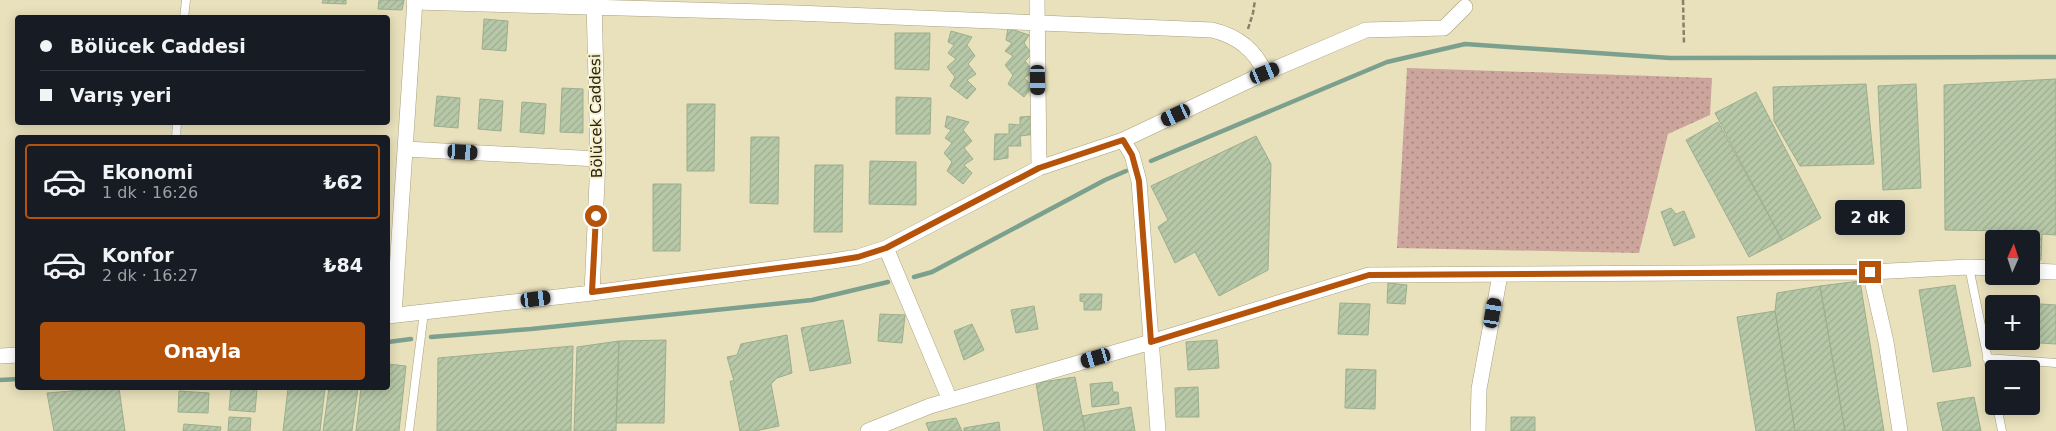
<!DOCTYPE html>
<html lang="tr">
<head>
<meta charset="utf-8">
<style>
  :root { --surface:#171b24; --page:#20242c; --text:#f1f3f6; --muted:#9ea1a6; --line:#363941; --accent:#b45309 }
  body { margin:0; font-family:"DejaVu Sans",sans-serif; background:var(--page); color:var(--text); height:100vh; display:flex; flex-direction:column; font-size:19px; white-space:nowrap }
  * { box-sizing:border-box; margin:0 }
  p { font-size:16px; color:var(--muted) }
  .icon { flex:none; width:28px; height:28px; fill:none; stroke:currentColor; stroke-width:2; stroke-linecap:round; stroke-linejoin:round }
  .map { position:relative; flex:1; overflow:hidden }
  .side { position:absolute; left:15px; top:135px; width:375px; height:255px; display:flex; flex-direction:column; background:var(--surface); border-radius:5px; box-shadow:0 2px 12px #0003 }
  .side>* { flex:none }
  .banner { position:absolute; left:15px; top:15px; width:375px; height:110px; border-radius:5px; box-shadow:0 2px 12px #0003; display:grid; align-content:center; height:110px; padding:0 25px; background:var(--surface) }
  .needle { width:32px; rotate:3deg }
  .tools { position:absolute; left:1985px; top:230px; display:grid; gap:10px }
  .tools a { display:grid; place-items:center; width:55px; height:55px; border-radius:5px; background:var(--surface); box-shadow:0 2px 12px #0003; font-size:25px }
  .end { position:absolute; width:22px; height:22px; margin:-11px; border:6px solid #b45309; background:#fff; box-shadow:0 0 0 2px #fff }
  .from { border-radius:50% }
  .bubble { position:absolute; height:35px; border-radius:5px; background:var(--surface); box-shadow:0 2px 12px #0003; font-size:16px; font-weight:700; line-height:35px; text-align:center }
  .car { position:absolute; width:15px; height:30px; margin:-15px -8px; border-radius:6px; box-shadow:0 0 4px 1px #0007; background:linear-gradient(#222 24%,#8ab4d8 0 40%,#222 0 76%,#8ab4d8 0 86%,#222 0) }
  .banner b { display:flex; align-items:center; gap:18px; height:48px; font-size:19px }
  .banner b+b { border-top:1px solid var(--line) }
  .banner i { width:12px; height:12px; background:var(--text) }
  ul { padding:9px 0 0; list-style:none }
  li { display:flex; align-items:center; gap:15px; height:75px; margin:0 10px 8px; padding:0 15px; border:2px solid transparent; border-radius:5px }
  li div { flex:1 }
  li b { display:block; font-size:19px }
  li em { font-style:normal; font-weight:700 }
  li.active { border-color:var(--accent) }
  li>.icon { width:45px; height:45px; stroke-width:1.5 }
  .button { display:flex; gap:10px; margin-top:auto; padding:10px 25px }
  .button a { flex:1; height:58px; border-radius:5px; background:var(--accent); color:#fff; font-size:20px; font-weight:700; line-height:58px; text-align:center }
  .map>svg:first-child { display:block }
  .grass { fill:url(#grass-dots) }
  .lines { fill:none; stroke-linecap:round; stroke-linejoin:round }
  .stream { stroke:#7ca08e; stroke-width:4.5 }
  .building { fill:url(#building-hatch); stroke:#9cae8d }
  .lane-casing { stroke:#a8a17e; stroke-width:9 }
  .street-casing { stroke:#a8a17e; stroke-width:16 }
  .path { stroke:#878168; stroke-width:2.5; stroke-dasharray:5 2.5; stroke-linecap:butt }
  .lane { stroke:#fff; stroke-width:8 }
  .street { stroke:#fff; stroke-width:15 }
  .route { stroke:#b45309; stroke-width:6 }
  .labels { text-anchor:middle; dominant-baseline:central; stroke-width:4; stroke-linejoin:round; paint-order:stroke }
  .street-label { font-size:15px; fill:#252214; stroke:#f6eec9 }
</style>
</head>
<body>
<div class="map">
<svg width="2056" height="431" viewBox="0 0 2056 431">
  <defs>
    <pattern id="grass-dots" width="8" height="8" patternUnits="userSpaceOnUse" patternTransform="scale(1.25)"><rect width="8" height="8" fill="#cca59d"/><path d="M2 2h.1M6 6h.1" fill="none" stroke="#a5867f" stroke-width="1.8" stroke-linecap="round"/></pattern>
    <pattern id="building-hatch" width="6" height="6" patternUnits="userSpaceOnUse" patternTransform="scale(1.25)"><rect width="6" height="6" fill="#b7c8a8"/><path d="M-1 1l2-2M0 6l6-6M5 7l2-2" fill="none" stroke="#9dac90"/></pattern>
  </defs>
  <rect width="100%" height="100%" fill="#e9e1bc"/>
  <path class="grass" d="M1407,68L1712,78L1710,115L1668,134L1639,253L1397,248Z"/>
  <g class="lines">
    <path class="stream" d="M1151,161L1387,62L1465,44L1670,58L2056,57
      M914,277L932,272L1105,180L1126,171
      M431,337L531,329L812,300L888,282
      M388,342L411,339
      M0,380L18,379"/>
  </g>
  <path class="building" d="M323,0H346V4L322,3Z
    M379,0H404L402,10L378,9Z
    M484,19L508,21L506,51L482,49Z
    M1008,28L1029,35L1024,43L1032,54L1025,61L1034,72L1024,78L1033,86L1024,97L1008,84L1013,75L1005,65L1013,56L1005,51L1012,43L1006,40Z
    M951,31L972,37L967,45L975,56L968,64L976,74L967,80L976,89L967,99L950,86L955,77L947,67L956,59L948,53L954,45L948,42Z
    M895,33H930L929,70L895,69Z
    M2056,79V235L2042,234L2041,260L2031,259V239H2005V231L1945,230L1944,85Z
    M1866,84L1874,164L1800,166L1774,121L1773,87Z
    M1916,84L1921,188L1883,190L1878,86Z
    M562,88L583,89V133L560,132Z
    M1756,92L1821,218L1782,240L1715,113Z
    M437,96L460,98L458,128L434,126Z
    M896,97L931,98L930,134H896Z
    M480,99L503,101L501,131L478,129Z
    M522,102L546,104L544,134L520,132Z
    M687,104H715L714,171H687Z
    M947,116L969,122L963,130L972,141L964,148L973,159L964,165L972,173L963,184L947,171L952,162L944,153L952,143L945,138L951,130L945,127Z
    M1035,116L1036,134L1020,136L1021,146H1008V158L994,160L995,134H1009V124L1020,125V117Z
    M1718,122L1782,240L1749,257L1686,140Z
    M1256,136L1271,164L1268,270L1219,296L1195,252L1175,263L1158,227L1168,220L1151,186Z
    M751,137H779L778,204L750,203Z
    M870,161L916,162V205L869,204Z
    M815,165H843L842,232H814Z
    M653,184H681L680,251H653Z
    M1671,208L1676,214L1684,211L1695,237L1674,246L1661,212Z
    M1860,281L1884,431H1845L1820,286Z
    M1388,283L1407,285L1405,304L1387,303Z
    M1955,285L1971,366L1933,372L1919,290Z
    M1820,286L1845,431H1795L1775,311L1777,293Z
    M1080,294H1102L1101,310H1084V302L1080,301Z
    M2009,302L2056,305V344L2007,341H2031V304Z
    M1340,303L1370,304L1368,335L1338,334Z
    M1034,306L1038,329L1016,333L1011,310Z
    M1775,311L1795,431H1756L1737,317Z
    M880,314L905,315L902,343L878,341Z
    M843,320L851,363L810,371L801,328Z
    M972,324L984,350L964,360L954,331Z
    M787,335L792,373L777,378L771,384L779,426L755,431H740L730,381H734L727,357L737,355L741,344Z
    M666,340L664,423H616L619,341Z
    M1217,340L1219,368L1188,370L1186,342Z
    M619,341L616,431H574L577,347Z
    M573,346L571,431H437L438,358Z
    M388,364L406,366L399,431H356L361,388H388Z
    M1346,369L1376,370L1375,409L1345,408Z
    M1075,377L1085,431H1044L1036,383Z
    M1112,382L1113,392H1118L1119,404L1092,407L1090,384Z
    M1198,387L1199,417H1176L1175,388Z
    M108,388H119L125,431H54L47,393Z
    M231,388L257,389L255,412L229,410Z
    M288,388H325L320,431H283Z
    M329,388H358L352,431H323Z
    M179,391L209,393L208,413L178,412Z
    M1974,397L1981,431H1943L1937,403Z
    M1131,407L1135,431H1085L1082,416Z
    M229,417L251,418L250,431H228Z
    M1511,417H1535V431H1511Z
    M956,418L962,431H929L926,423Z
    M999,422L1000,431H964V428Z
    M184,424L221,427L220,431H183Z"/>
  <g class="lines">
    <g class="lane-casing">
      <path id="lane" d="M184,18L186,0
        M176,138L177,122
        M1969,267L1994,389
        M1987,358L2056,363
        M1997,406L2002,431
        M409,431L424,312"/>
    </g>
    <g class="street-casing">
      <path id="street" d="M414,2L796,13L1212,30C1237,36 1255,49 1265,73
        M1123,140L1132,155L1139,181L1158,431
        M405,149L598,159
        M1039,168L1123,140L1265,73L1366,30L1444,28L1465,7
        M886,248L950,400
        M2031,271L2056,272
        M1870,272L1886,342L1900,431
        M592,293L598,159L594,0
        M394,315L415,0
        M388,316L592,293L833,261L858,257L886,248L1039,168L1037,0
        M0,356L18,355
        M868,431L930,406L1151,342L1369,275L1870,272L1969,267L1994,268
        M1478,431L1479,389L1500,275"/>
    </g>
    <path class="path" d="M1683,0L1684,44
      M1248,29L1253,13L1255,0"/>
    <use href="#lane" class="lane"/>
    <use href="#street" class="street"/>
  </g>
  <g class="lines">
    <path class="route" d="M596,216L592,292L833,261L858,257L886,248L1039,168L1123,140L1132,155L1139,181L1151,342L1369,275L1870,272"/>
  </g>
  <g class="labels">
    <g class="street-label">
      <text transform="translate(596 116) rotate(-91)">Bölücek Caddesi</text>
    </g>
  </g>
</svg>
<div class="tools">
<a><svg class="needle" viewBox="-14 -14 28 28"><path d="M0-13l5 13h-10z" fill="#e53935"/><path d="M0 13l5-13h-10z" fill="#9ea1a6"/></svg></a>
<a>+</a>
<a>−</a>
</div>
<i class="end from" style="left:596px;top:216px"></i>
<i class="end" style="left:1870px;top:272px"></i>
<div class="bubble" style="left:1835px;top:200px;width:70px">2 dk</div>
<i class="car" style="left:1265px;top:73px;rotate:68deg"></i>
<i class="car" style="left:1038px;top:80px;rotate:179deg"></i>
<i class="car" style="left:1176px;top:115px;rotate:245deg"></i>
<i class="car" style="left:463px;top:152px;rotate:93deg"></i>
<i class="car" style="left:536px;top:299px;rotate:83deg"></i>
<i class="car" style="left:1493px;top:313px;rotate:10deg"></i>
<i class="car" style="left:1096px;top:358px;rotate:254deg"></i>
<div class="banner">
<b><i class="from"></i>Bölücek Caddesi</b>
<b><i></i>Varış yeri</b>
</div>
<section class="side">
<ul>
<li class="active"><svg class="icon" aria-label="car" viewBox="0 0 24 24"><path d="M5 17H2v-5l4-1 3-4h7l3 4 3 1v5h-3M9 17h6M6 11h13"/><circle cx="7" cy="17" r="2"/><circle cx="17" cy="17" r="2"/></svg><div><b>Ekonomi</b><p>1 dk · 16:26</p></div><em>₺62</em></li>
<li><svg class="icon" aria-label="car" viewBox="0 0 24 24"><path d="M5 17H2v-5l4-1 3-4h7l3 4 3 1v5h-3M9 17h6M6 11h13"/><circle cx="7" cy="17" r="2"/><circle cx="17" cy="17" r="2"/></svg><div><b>Konfor</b><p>2 dk · 16:27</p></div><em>₺84</em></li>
</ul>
<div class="button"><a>Onayla</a></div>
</section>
</div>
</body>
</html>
